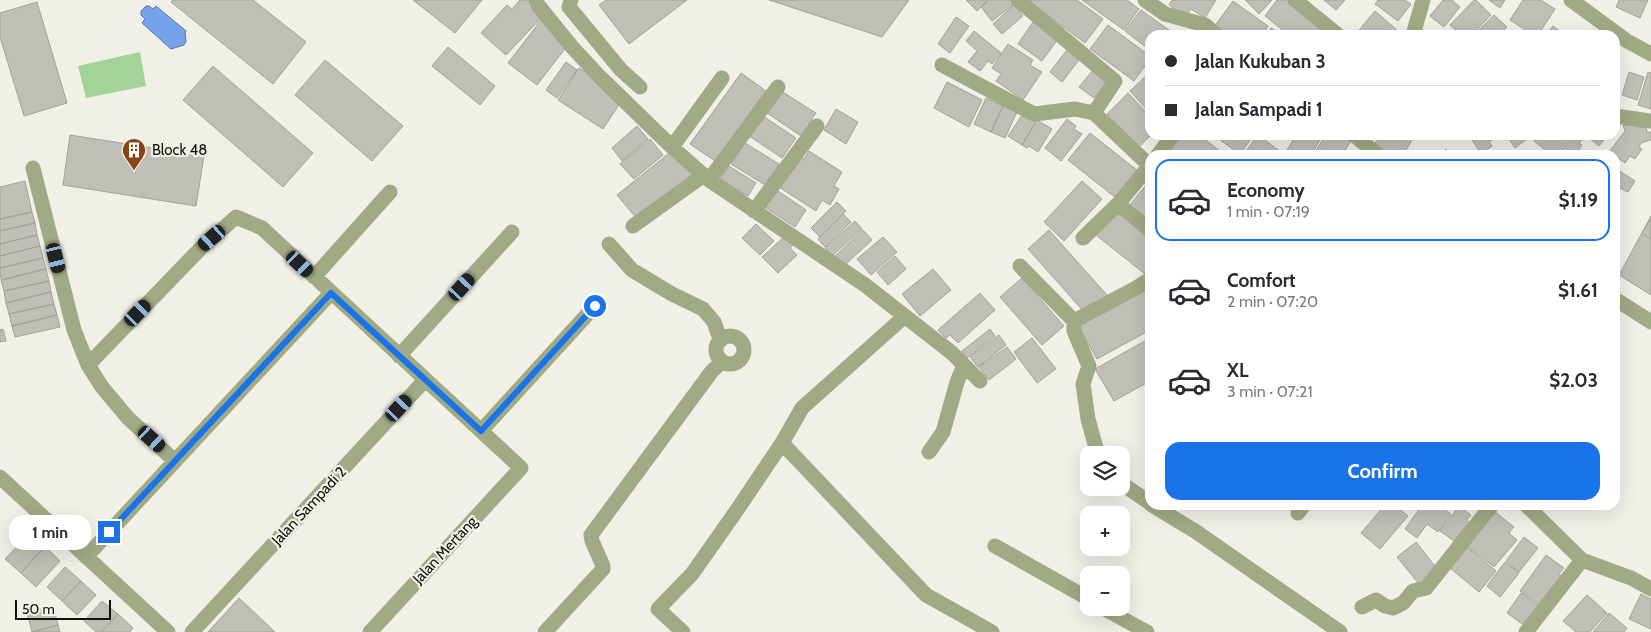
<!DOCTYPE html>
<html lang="en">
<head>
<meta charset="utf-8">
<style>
  :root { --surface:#fff; --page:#f7f7f7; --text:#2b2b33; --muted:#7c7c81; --line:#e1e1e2; --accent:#1a73e8 }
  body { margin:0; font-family:Cabin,sans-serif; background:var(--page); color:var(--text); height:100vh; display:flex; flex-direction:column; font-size:19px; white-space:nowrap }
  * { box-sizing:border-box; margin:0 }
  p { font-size:16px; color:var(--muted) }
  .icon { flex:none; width:28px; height:28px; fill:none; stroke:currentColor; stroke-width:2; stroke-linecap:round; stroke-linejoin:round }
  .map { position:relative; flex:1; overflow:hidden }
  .drawer { position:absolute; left:1145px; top:150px; width:475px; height:360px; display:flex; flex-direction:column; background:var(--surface); border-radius:15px; box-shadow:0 5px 20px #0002 }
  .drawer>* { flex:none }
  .top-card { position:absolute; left:1145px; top:30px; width:475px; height:110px; border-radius:15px; box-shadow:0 5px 20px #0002; display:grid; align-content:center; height:110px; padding:0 20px; background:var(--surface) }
  .tools { position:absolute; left:1080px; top:446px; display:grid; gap:10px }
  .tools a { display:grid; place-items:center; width:50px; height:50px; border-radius:10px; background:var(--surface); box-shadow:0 5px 20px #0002; font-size:25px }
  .scale { position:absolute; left:15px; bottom:12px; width:96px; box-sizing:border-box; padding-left:5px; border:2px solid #11110e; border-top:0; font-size:14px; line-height:18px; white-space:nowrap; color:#11110e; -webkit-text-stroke:4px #f1f0e7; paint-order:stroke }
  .end { position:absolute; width:22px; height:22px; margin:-11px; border:6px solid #1a73e8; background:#fff; box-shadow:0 0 0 2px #fff }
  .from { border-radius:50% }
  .bubble { position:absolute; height:35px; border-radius:15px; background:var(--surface); box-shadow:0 5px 20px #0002; font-size:16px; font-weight:700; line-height:35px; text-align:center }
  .car { position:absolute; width:15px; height:30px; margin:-15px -8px; border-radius:6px; box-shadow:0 0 4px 1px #0007; background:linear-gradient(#222 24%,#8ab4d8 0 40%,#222 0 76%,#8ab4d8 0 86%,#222 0) }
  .top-card b { display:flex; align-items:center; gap:18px; height:48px; font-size:19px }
  .top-card b+b { border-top:1px solid var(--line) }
  .top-card i { width:12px; height:12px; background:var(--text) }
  ul { padding:9px 0 0; list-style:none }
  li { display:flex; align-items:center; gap:15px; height:82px; margin:0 10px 8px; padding:0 10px; border:2px solid transparent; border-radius:15px }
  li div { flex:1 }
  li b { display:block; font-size:19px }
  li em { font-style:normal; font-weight:700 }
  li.current { border-color:var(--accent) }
  li>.icon { width:45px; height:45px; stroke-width:1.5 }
  .action { display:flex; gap:10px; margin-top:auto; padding:10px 20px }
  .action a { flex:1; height:58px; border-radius:15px; background:var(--accent); color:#fff; font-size:20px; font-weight:700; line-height:58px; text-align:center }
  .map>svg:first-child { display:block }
  .green { fill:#a2d399 }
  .water { fill:#77a2ec; stroke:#5876a9 }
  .building { fill:#c0bfb6; stroke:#a4a39b }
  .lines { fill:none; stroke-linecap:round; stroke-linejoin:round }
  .minor { stroke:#a0aa84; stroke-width:15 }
  .route { stroke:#1a73e8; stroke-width:6 }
  .labels { text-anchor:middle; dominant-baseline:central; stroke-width:4.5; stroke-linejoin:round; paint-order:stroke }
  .poi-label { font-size:15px; fill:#11110e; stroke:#f1f0e7; text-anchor:start }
  .street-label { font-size:15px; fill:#11110e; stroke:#f1f0e7 }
</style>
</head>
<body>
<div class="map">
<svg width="1651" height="632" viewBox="0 0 1651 632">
  <rect width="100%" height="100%" fill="#f1f0e7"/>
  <path class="green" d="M140,52L146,86L86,98L78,66Z"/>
  <path class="water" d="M146,6H149L153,9L156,6L186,31L185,33L186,41L184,45L171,49L142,23L145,19L141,15V11Z"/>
  <path class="building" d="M173,0H253L306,42L273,84L171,2Z
    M413,0H482L455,33Z
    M520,0H527L544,15L506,55L481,33L507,5L512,9Z
    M606,0H687L629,44L599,5Z
    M769,0H909L882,37Z
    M966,0H988L977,11Z
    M990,0H1015L1017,2L992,21L981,7Z
    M1031,0H1077L1103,19L1085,43L1030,2Z
    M1082,0H1127L1139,9L1124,30Z
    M1172,0H1216L1205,18L1191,9L1186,16L1169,5Z
    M1245,0H1272L1259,14Z
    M1277,0H1290L1330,35H1289L1265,16Z
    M1324,0H1345L1336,10Z
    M1378,0H1405L1411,4L1398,21L1375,4Z
    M1443,0H1452L1460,7L1444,27L1430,16Z
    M1474,0H1476L1491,15L1472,35H1461L1450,25Z
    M1489,0H1505L1500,8Z
    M1523,0H1541L1555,9L1538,35H1533L1510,20Z
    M1619,0H1648L1640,18L1616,7Z
    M1233,1L1268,26L1262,35H1226L1214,27Z
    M37,2L67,103L24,116L0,37V13Z
    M1014,5L1023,16L1002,34L993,24Z
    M1141,10L1176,35H1150V50L1125,31Z
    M1375,11L1398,31L1394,35H1355Z
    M1494,15L1507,27L1499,35H1474Z
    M956,17L969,26L950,53L938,44Z
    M541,20L570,42L537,85L508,63Z
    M1033,22L1058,39L1042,61L1018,44Z
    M1108,25L1150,56V59L1134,81L1090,49Z
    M1553,26L1565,35H1546Z
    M1271,28L1282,35H1267Z
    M974,31L1001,53L992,64L988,61L980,71L968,62L977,51L966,41Z
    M1008,44L1033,60L1030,65L1042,72L1023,100L996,81L1001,74L992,68Z
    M448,47L495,86L480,105L432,66Z
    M1067,50L1079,60L1062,82L1050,72Z
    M325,60L403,126L372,161L295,95Z
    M566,62L577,70L557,98L546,90Z
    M213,66L313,153L283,187L183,100Z
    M579,68L624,97L603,129L558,100Z
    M1093,70L1108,81L1094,98L1079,87Z
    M1150,72V113L1130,91Z
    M1629,72L1644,77L1637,100L1622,95Z
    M1648,72L1651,73V109L1638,105Z
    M741,73L766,91L715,161L690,144Z
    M947,82L982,100L969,127L934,108Z
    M781,91L816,113L801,136L767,113Z
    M1128,93L1150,116L1151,135L1139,147L1107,114Z
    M986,98L1003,106L991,132L974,124Z
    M1003,106L1017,112L1005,138L991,132Z
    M836,109L858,122L846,144L824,130Z
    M1024,112L1037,120L1022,145L1008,136Z
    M763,116L796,138L782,158L749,136Z
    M1067,119L1076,126L1074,129L1082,134L1061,161L1045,148Z
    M1037,120L1052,129L1038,152L1029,146L1027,148L1022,145Z
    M1623,125H1637V127H1646L1647,132H1651V140L1641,143L1639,147L1642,149L1635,159L1630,156L1625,163L1609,152L1625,131Z
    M637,126L648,139L622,161L612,148Z
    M1090,133L1138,171L1116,198L1068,160Z
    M70,135L204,156L196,206L63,185Z
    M1179,135H1199L1225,155H1176L1169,149Z
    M1213,135H1254L1240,154Z
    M1258,135L1285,155H1243Z
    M1296,135H1323L1311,155H1292L1286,152Z
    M1326,135H1349L1353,138L1342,155H1313Z
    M1380,135H1410L1414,137L1403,155H1391L1374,145Z
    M1469,135H1500L1489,142L1492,146L1481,154Z
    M1506,135H1524L1527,139L1515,148Z
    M1539,135H1572L1555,155H1551L1534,141Z
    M1574,135H1578L1583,139L1579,143L1582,145L1579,149L1586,155H1557Z
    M1585,135H1608L1599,146Z
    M650,139L663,155L634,179L620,164Z
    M745,143L779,164L765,185L731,164Z
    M1446,149L1452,155H1440Z
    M673,150L693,174L637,219L617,195Z
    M809,151L842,172L834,186L839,189L830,205L822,200L816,211L779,187L799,156L804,159Z
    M729,166L756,183L748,196L720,179Z
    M1615,168L1635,181L1628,192L1618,187L1615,192Z
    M1150,180V222L1129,206Z
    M25,181L32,212L0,219V187Z
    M1082,181L1102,199L1064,241L1044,222Z
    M775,189L806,210L795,227L763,206Z
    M837,202L846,211L820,237L811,228Z
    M1116,210L1150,237V278L1096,235Z
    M32,212L35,223L0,231V219Z
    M843,214L851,222L825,247L818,239Z
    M1651,216V295L1619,275Z
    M1651,218V239L1642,233Z
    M855,221L862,229L832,256L825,248Z
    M35,223L37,235L0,244V231Z
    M756,224L774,241L760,255L742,238Z
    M863,230L872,240L844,266L835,256Z
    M1049,230L1107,295L1086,314L1028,249Z
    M37,235L40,246L0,256V244Z
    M786,235L794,244L790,248L797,255L778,273L762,257Z
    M883,237L897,252L871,275L857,259Z
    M40,246L43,258L0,268V256Z
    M895,256L906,269L888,285L877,272Z
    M43,258L46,269L1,280L0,268Z
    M46,269L49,281L4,291L1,280Z
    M933,269L951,290L920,316L902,294Z
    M1022,278L1064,326L1042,345L1000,297Z
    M49,281L51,292L6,303L4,291Z
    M1150,284V330L1097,359L1077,324Z
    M51,292L54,304L9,314L6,303Z
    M980,293L995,310L958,343L950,335L946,338L938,330Z
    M54,304L57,315L12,326L9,314Z
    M57,315L60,327L15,337L12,326Z
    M3,329L6,341L0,342V330Z
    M990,329L995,336L967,358L962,351Z
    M999,335L1006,345L978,367L970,357Z
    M1032,338L1056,369L1037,383L1014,352Z
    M1150,338V381L1114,401L1095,369Z
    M1007,347L1016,359L989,380L979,367Z
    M1385,505H1395L1408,516L1380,549L1361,533Z
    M1422,505H1448L1445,510L1451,514L1438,532L1427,524L1417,538L1405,529Z
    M1459,506L1471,515L1467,520L1469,522L1454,541L1440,531Z
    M1494,511L1514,527L1509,533L1517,540L1494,567L1466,545Z
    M30,533L45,546L21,573L5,559Z
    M1524,537L1538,548L1519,572L1506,561Z
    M1416,542L1438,570L1419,584L1397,557Z
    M45,546L60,561L36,587L21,573Z
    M1467,547L1496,571L1479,592L1450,568Z
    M1546,555L1564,568L1559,574L1562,576L1540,605L1520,591Z
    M1505,562L1519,573L1500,597L1487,586Z
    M65,567L81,581L62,601L47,587Z
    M81,581L96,595L77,615L62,601Z
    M1521,593L1539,606L1525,626L1507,613Z
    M1641,594L1651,599V629L1629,619Z
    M1587,595L1607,613L1590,632H1576L1563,621Z
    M239,598L275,632H208Z
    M102,601L118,614L101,632H96L84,621Z
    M53,606L58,625L32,632L27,613Z
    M1609,613L1627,628L1624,632H1593Z
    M118,614L133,628L130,632H101Z
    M58,625L60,632H33Z"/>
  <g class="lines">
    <path class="minor" d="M536,0L538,5L572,47L600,77L672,147L709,180L865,285L952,353L980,381
      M571,0L569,7L621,70L640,87
      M1018,0L1115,81L1094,113L1150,166
      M1145,0L1165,14L1205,25L1217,35
      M1295,0L1338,35
      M1571,0L1627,41L1651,54
      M1413,35L1423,0
      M942,65L1034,114L1075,109L1094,113
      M1615,116L1651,121
      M1354,135L1378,155
      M672,147L722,78
      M1158,155L1173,135
      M1150,165L1118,204L1150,230
      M33,168L74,330L88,365L102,387L128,418L175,461
      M709,180L778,87
      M754,211L817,126
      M633,226L704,175
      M1083,238L1118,204
      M609,244L632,270L672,294L703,309L714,322L720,339
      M1020,266L1074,321V331L1089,366L1083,384L1088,419L1098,455
      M314,277L390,192
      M1615,299L1651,322
      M1074,321L1136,288L1150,279
      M716 350a14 14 0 1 1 28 0a14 14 0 1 1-28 0Z
      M399,356L512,232
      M88,365L201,248L236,217L262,228L521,468L370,632
      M481,431L595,306
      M782,443L926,595L992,632
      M929,452L943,432L957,382L964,365
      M0,477L168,632
      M1121,483L1150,503
      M1152,505L1195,531L1340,632
      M1526,505L1582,560L1631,578L1651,589
      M1298,513L1304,505
      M995,546L1089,599
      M86,557L331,293
      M1362,607L1376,600L1385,606L1393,608L1403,603L1413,591L1426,588L1492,505
      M1103,608L1147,632
      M192,632L425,380
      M545,632L603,569V566L592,541L591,535L712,371L722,362
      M683,632L658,609L692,574L737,510L782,443L802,408L905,316
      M1526,632L1582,560"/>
  </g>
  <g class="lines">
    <path class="route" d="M109,532L331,293L481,431L595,306"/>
  </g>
  <defs>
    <g id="building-pin" transform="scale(1.25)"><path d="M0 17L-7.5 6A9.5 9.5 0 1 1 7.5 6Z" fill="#874417" stroke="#f1f0e7"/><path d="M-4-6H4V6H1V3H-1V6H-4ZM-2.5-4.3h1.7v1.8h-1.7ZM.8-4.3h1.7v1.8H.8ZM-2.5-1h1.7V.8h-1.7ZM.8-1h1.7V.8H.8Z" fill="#fff"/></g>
  </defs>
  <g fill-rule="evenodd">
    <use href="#building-pin" x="134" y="150"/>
  </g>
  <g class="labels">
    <g class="poi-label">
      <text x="152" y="150">Block 48</text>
    </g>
    <g class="street-label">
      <text transform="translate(309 506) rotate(-47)">Jalan Sampadi 2</text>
      <text transform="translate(445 550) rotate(-47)">Jalan Mertang</text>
    </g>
  </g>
</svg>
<div class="tools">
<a><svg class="icon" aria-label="layers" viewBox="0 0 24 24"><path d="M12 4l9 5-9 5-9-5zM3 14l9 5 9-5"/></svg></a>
<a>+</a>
<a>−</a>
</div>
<div class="scale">50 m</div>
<i class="end from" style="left:595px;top:306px"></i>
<i class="end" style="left:109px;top:532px"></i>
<div class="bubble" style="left:9px;top:515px;width:82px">1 min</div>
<i class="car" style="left:212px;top:238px;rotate:229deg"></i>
<i class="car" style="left:56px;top:258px;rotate:166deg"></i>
<i class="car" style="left:300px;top:264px;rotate:133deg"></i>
<i class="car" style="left:462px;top:287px;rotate:42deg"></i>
<i class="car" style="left:138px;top:313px;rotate:44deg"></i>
<i class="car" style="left:399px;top:408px;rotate:43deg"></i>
<i class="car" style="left:152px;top:439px;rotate:132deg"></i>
<div class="top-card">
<b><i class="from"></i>Jalan Kukuban 3</b>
<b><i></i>Jalan Sampadi 1</b>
</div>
<section class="drawer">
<ul>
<li class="current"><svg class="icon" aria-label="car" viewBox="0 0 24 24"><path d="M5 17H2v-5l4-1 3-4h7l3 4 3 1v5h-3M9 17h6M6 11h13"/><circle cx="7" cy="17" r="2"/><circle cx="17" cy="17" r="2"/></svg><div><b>Economy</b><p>1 min · 07:19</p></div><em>$1.19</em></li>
<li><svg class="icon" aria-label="car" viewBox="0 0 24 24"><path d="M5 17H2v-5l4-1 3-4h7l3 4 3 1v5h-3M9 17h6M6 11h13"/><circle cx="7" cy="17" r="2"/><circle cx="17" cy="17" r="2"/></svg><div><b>Comfort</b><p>2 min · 07:20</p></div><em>$1.61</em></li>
<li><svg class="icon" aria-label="car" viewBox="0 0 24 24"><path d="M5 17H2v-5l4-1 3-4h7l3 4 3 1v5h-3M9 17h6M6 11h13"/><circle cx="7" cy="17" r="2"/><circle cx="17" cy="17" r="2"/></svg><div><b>XL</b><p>3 min · 07:21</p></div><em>$2.03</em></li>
</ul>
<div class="action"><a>Confirm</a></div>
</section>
</div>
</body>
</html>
